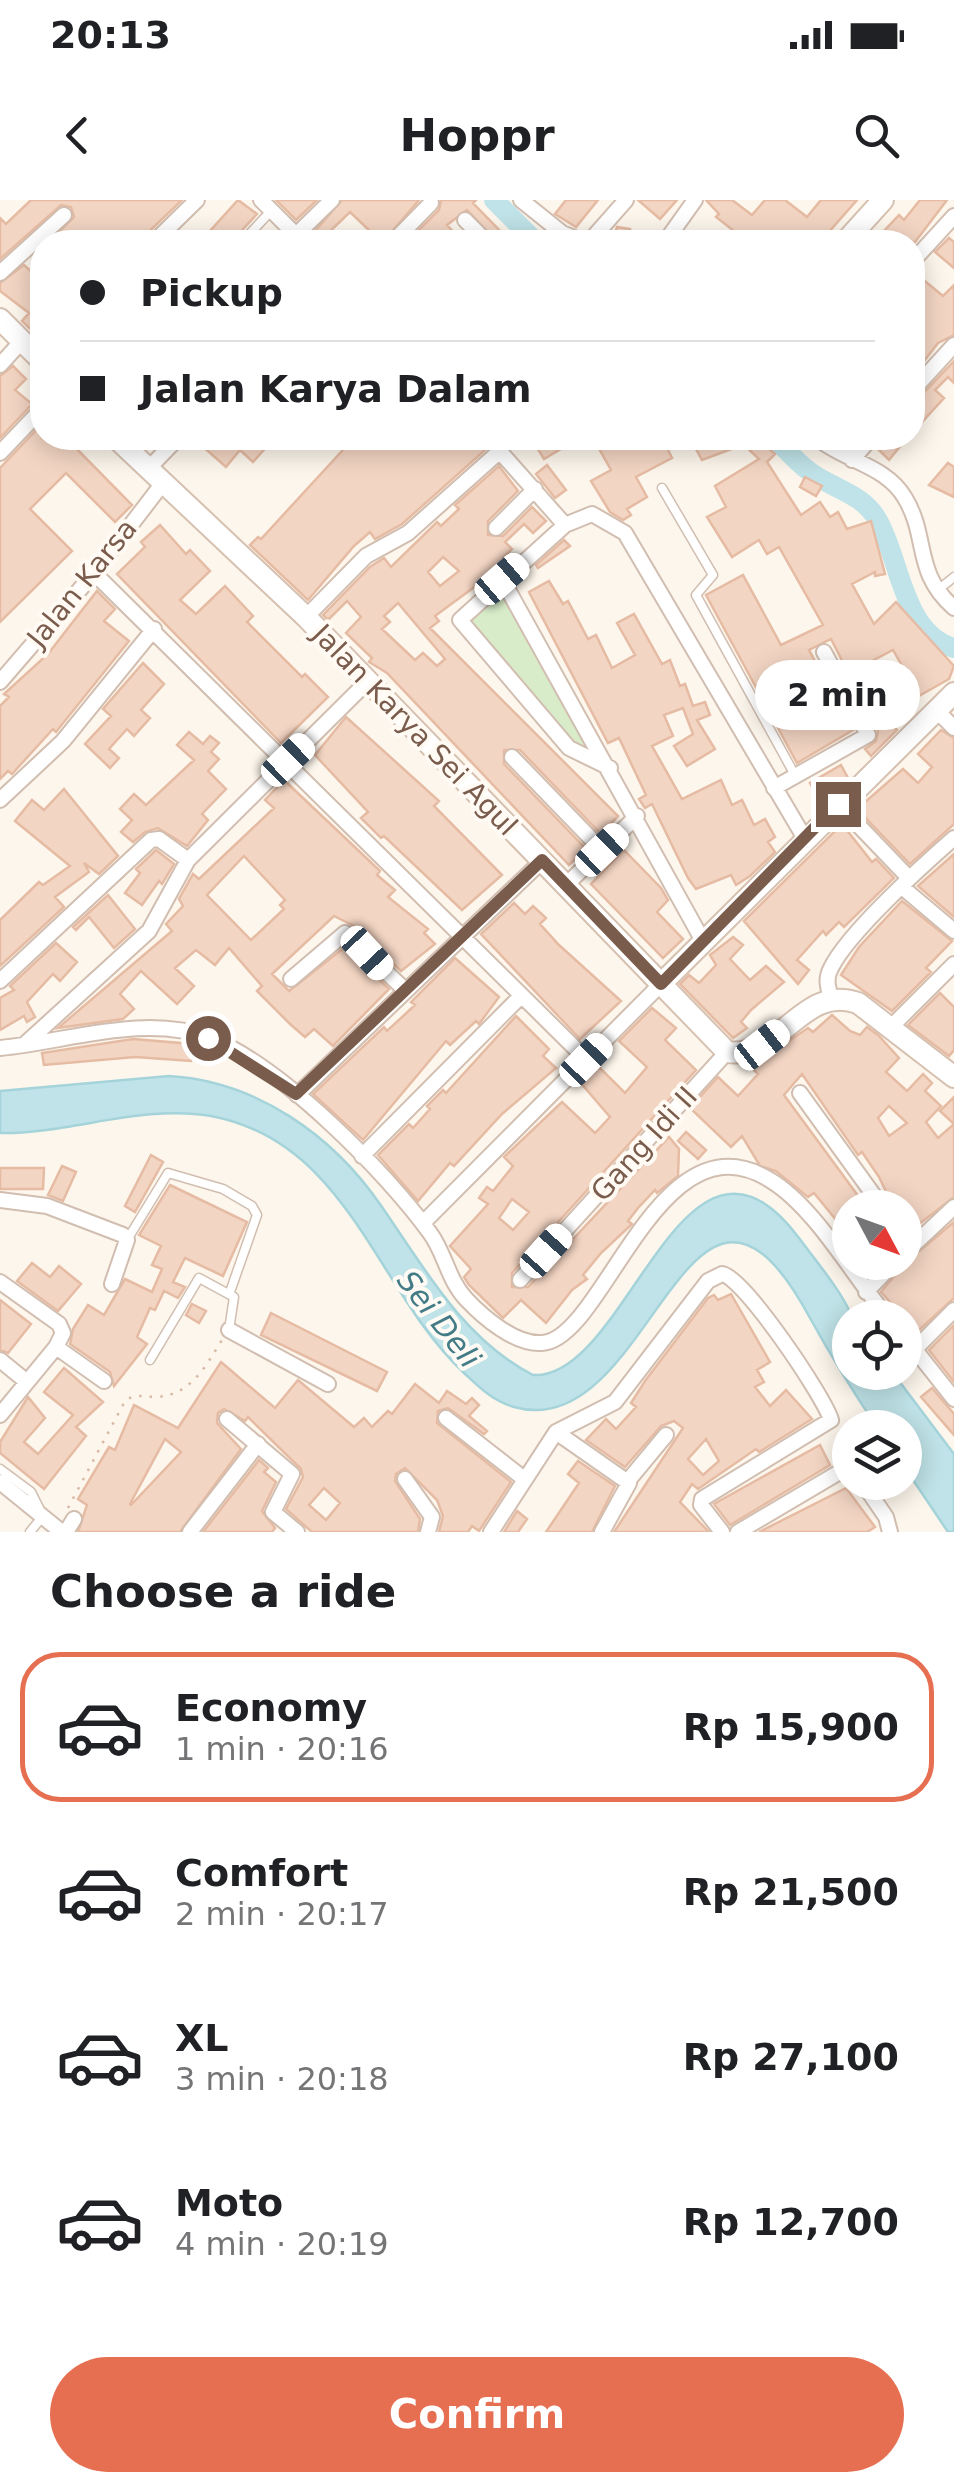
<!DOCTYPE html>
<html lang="en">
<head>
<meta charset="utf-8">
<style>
  :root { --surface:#fff; --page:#f6f6f6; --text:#202124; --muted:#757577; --line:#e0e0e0; --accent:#e76f51 }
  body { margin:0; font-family:"DejaVu Sans",sans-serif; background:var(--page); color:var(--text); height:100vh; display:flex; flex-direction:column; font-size:38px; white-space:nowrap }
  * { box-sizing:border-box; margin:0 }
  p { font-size:32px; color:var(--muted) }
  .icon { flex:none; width:55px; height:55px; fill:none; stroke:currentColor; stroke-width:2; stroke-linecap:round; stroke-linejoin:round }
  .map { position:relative; height:1332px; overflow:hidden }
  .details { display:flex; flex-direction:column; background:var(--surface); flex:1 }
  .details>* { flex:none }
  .top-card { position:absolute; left:30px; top:30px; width:895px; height:220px; border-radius:40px; box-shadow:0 5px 25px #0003; display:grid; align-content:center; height:220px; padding:0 50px; background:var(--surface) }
  .needle { width:65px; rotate:131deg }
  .fabs { position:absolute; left:832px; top:990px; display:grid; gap:20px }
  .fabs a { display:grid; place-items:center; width:90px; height:90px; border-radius:50%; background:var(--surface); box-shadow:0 5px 25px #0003; font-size:50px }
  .end { position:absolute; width:45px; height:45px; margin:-22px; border:12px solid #7a5c4d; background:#fff; box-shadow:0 0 0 5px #fff }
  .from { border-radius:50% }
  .bubble { position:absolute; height:70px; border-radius:35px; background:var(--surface); box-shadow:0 5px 25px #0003; font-size:32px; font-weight:600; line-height:70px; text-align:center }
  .car { position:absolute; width:30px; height:60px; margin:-30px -15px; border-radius:12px; box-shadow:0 0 8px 2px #0007; background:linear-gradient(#fff 24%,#345 0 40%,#fff 0 76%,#345 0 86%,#fff 0) }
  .top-card b { display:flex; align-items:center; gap:35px; height:95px; font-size:38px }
  .top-card b+b { border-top:2px solid var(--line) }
  .top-card i { width:25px; height:25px; background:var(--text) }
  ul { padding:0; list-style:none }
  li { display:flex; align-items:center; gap:30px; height:150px; margin:0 20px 15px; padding:0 30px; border:5px solid transparent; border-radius:40px }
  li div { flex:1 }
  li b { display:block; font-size:38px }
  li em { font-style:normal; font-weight:600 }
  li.on { border-color:var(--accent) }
  li>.icon { width:90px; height:90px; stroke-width:1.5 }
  h2 { padding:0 50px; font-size:45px; line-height:120px }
  .button { display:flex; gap:20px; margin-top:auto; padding:20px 50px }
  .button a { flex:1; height:115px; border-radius:60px; background:var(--accent); color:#fff; font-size:40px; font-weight:600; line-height:115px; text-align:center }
  .status { display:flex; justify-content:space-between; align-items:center; height:70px; padding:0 50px; background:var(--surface); direction:ltr }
  .status svg { height:28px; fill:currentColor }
  header { display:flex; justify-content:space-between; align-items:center; height:130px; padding:0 50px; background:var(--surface); font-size:45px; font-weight:600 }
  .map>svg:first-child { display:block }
  .green { fill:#d8ecc9 }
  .water { fill:#bfe3e8; stroke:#a5d3da; stroke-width:2.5 }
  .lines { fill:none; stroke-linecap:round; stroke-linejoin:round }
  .river { stroke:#bfe3e8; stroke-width:20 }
  .building { fill:#f3d5c3; stroke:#e6bba3; stroke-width:2.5; fill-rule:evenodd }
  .lane-casing { stroke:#d1beb0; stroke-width:11 }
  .street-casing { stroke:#d1beb0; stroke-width:18 }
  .secondary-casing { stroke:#d6c0b0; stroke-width:24 }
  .path { stroke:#d9b8a5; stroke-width:2.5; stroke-dasharray:2.5 8; stroke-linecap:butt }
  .lane { stroke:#fff; stroke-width:8 }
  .street { stroke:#fff; stroke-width:14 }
  .secondary { stroke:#fff; stroke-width:20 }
  .route { stroke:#7a5c4d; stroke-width:12 }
  .labels { text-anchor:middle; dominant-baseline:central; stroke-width:8; stroke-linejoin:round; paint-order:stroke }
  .street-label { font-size:28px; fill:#7a5c4d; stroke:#fffaf3 }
  .water-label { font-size:30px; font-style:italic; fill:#437c86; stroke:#fffaf3 }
</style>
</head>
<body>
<div class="status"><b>20:13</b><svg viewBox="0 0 49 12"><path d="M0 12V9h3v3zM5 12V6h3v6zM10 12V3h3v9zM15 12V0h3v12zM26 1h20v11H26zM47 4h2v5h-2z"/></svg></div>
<header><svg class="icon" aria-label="back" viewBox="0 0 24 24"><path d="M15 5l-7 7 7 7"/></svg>Hoppr<svg class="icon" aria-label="search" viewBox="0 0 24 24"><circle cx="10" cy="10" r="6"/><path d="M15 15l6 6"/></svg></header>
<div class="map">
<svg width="954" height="1332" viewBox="0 0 954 1332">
  <rect width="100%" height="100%" fill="#fdf6ec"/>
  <path class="green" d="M501,381L604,561L578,553L464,414Z"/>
  <path class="water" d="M169,876C256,881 333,935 382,1007C425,1069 464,1140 533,1175C628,1181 683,884 799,1038C813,1057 843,1093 851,1115C854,1123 850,1157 850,1172L893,1173L954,1254V1332H948L905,1268V1228L877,1227C853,1192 831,1156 810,1118C688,892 653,1247 514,1207C493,1201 480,1188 464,1173C376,1091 349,942 211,916C142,904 69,934 0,933V891Z"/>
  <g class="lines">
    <path class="river" d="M494,0L536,42
      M775,238C789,253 803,269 821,279C842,291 864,297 877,319C900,356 902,434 954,448"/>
  </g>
  <path class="building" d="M31,0H182L138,42L125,31L113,42H100L96,37L91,42H49L74,17L71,7L61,5L0,59V18L6,24Z
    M238,0L257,14L231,42H200Z
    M276,0H317L296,20Z
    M342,0H419L383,42H360L371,32L350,12L322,39L315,31Z
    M441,0H476L473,3L511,42H497L467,10L447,25L463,42H407L439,10Z
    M566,0H598L576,27L555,14Z
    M638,0H677L660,19Z
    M706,0H732L752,15L765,0H785L807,17L821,0H857L820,42H748L716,17L719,14Z
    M920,0H947L915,42H882L888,35L884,31L899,15L904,20Z
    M617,27L630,29L629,42H613Z
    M949,38L954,42V68L935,52Z
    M24,65L34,74L42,65V140L22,121L29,113L0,91V83Z
    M920,77L943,96L954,85V135L938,143L918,169L912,164V85Z
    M954,161V183L948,177L935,190L944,198L912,233L915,202Z
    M13,166L26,179L15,190L32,204L0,238V176Z
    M42,224V238L68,240L132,305L115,322L66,273L30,309L72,351L0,422V268Z
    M208,238H266L271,242L253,262L240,250L226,267L201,245Z
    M354,238H473L485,250L402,324L375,339L370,332L354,346L308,400L250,345L258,337L261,339Z
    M539,238H579L544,259L533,241Z
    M593,238H662L672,258L636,277L647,297L627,309L631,315L623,320L610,312L591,281L611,270Z
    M690,238H712L716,244L734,238L740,246L702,260Z
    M746,238H757L775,254L767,262L801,315L820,302L830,317L838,312L847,329L871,321L885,374L875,376V372L852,384L874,424L896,402L954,466L949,479L896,509L898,513L887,518L897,530L871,556L865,549L876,541L878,531L831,439L809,450L853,530L797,563L706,395L743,375L781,445L823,425L779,347L767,354L759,340L732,357L707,317L726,307L715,286L759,259L741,242ZM893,450L909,478L887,491L872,461Z
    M884,238H907L889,260L877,248Z
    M948,263L954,267V297L929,285Z
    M547,265L566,290L555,298L536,274Z
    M499,266L518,291L488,321V335L503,336L532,307L546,321L533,333L524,324L505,342L512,349L503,358L507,363L435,416L439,421L430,428L618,616L601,634L520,550H504V564L586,649L569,665L387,473L369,462L372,458L346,433L361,417L347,401L328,420L323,415L370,367L384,358L391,367L437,322L441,326L459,309L455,305ZM443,357L459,371L440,386L428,372ZM398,403L445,459L437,466L423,453L415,460L382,429L390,422L384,416Z
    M805,277L822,286L816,296L800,287Z
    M160,325L186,354L190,350L210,371L180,400L196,414L225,386L253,416L247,422L302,477L305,474L328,497L281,543L117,374L145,347L141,342Z
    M564,340L570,346L538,368L536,365Z
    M549,381L563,404L568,401L588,439L596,435L612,468L635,455L617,423L634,414L662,464L670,460L680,486L685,484L693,506L705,502L710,515L697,520L715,549L687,566L674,546L693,534L683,508L664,515L673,536L652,546L682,599L721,580L732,605L742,600L754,625L765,619L775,637L768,642L775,652L750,676L736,685L731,675L696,689L688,678L652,604L645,608L639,599L646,595L619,538L608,543L529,392Z
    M97,391L115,409L104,421L129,441L56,532L53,529L12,574L8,571L0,579V506L9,497L4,494L48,454Z
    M143,463L164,484L141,510L150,518L134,536L127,529L109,549L119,558L110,568L85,544L111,516L103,509Z
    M346,517L439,601L434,606L502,675L462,710L384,636L381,638L361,618L368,612L315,555Z
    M941,530L954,538V624L910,664L857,609L903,569L918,583L932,567L918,554Z
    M189,532L203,544L210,536L219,543L211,552L219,559L208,571L226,589L202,614L208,620L187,646L158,628L145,632L133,642L121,632L132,620L120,609L134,594L146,605L194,560L177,545Z
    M841,565L848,578L822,604L810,583Z
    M284,580L380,671L377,675L395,690L388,697L428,729L424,733L435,744L401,771L352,725L334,716L272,774L289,791L345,747L389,789L333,846L314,829L305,837L290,824L257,791L262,786L229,748L215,765L196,750L175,768L194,786L177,804L141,771L120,794L134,809L123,819L58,828L172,731L166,724L183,706L179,699L193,674L199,679L274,608L265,600ZM244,656L285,700L280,705L284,709L251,740L207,695Z
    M64,589L118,656L99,674L84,663L89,672L55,697L64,707L0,766V720L39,682L43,685L70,666L15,621L32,600L44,610Z
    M842,624L872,662L876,659L894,678L844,727L839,722L826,735L823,731L797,760L809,770L798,784L744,721Z
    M156,650L174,664L162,684L159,681L142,705L125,693L140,673L136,669Z
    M624,650L661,688L668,700L657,712L683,739L663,758L591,684Z
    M954,654V717L918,686Z
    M108,695L135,729L114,748L89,717L76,730L73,727Z
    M902,701L952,741L926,768L931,772L892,811L841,775L859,747Z
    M514,703L525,714L533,706L546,718L540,724L559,745L621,801L580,839L481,734Z
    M733,737L743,745L730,759L750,780L766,766L784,782L751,810L741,822L747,828L733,838L680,784L689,775L699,783L716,765L710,755Z
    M56,743L77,762L60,781L53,774L27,802L35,817L27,822L24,816L0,830V798L14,790L10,786Z
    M455,758L499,797L479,824L476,821L450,845L446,841L363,940L313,894L384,827L387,831L415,805L411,802Z
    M940,793L954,807V850L949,856L908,825Z
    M652,808L676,828L665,840L696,870L512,1073V1087H528L669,937L679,949L678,976L657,993L655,990L638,1008L628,1021L632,1024L601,1053L583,1075L587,1079L572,1090L546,1123L521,1100L503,1118L469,1085L464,1077L471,1069L450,1046L488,1004L479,998L487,987L493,991L513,966L504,957L562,902L595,933L610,917L580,882L597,865L625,893L647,867L619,841ZM512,999L529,1012L513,1030L499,1018Z
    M832,815L850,831L860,835L867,827L878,835L899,858L886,872L907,891L923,874L932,883L925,891L941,906L926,922L938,938L954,924L940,911L954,897V997L905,1035V1008H894L879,977L862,952L858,955L802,874L784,895L867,1008H850V1049L836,1030L841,1026L814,993L808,997L776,971L760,966L742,936L731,947L690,908L718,877L738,896L758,874L753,869L761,860L808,828L813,832ZM889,906L907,923L889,936L878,918Z
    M516,816L549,849L543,856L556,868L502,914L454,966L450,963L418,1001L378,955L409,924L413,928L430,909L427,906L443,890L446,893Z
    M133,839L192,844L191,861L135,857L44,865L42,853Z
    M686,932L706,950L698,959L678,941Z
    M151,955L163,962L135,1012L125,1006Z
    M62,966L76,972L63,1001L48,995Z
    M0,968H44L43,989H0Z
    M170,985L247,1022L223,1076L185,1058L173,1082L185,1087L178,1098L164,1091L155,1110L150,1108L137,1137L147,1144L114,1186L110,1172L70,1144L73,1129L88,1105L104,1115L125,1079L152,1092L162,1069L152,1065L161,1046L139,1035Z
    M954,1022V1098L917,1132L881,1092L905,1063Z
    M32,1063L50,1077L59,1066L81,1084L58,1111L17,1081Z
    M731,1094L770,1162L757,1170L764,1182L755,1187L770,1206L786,1190L812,1219L759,1252L756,1249L698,1289L692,1284L680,1302L709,1332H614L683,1228L674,1221L661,1226L625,1267L586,1240L606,1219L616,1229L636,1207L631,1203L645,1181L708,1098L714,1095L718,1100ZM706,1239L719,1261L703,1275L688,1259Z
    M0,1100L31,1124L8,1153L0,1150Z
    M192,1104L206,1111L199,1123L186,1115Z
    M271,1113L387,1172L377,1191L261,1135Z
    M954,1125V1182L929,1150Z
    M221,1162L275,1208L298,1180L354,1227L364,1218L372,1227L388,1211L392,1214L415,1184L439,1203L447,1191L466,1204L472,1198L479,1205L469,1216L487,1231L484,1234L448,1208L438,1211L437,1223L511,1282L479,1331L472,1326L468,1332H439L443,1316L437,1300L405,1268L396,1274L395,1281L420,1319L418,1332H312L286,1309L303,1277L301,1269L248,1217L245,1221L224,1209L218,1213L217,1223L241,1249L180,1332H78L87,1305L78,1299L109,1247L115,1250L134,1205L178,1228ZM165,1239L181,1252L131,1305L130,1304ZM324,1288L340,1303L326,1320L309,1305Z
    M64,1168L103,1202L76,1227L86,1236L44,1289L0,1253V1242L28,1197L45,1218L24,1242L38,1254L73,1215L44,1192Z
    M932,1188L954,1214V1235L921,1197Z
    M820,1245L830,1265L730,1325L714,1304Z
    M259,1260L268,1268L264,1272L276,1282L262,1311L275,1328L272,1332H203Z
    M578,1261L615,1286L592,1332H546L579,1283L568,1274Z
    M846,1288L875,1327L867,1332H759Z
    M517,1311L527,1319L518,1332H504Z"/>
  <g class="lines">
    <g class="lane-casing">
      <path id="lane" d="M242,42L271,11
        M662,288L713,375L696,395L796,577
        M939,389L954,377
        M127,1040L168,973L223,989L252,1006L257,1015L230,1092
        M150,1160L199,1078L234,1097L229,1130
        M0,1269L31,1292L43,1316L30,1332"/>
    </g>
    <g class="street-casing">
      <path id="street" d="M261,0L303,42
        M521,0L562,33L584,42
        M465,20L487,42
        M296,35L332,0
        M154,42L197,0
        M393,42L431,3
        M589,42L626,0
        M665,42L695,0
        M912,62L954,16
        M0,73L64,15
        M0,165L22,141
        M912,191L954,145
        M488,238L565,325
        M817,238C844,261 886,265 905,298C929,338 913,372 954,408
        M0,253L42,209
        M852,260L871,238
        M148,269L178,238
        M496,328L535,289
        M94,373L587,860
        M502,379L703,741
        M306,417L366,356L408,333L500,251
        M0,482L94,373L163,283
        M936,510L954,528
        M512,557L602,650
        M610,568L569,548L460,420L565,325L592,314L625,333L804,637
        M774,588L868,535L824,452
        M0,600L63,541L154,429
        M838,604L909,678
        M566,685L637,616
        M902,687L954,731
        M291,779L345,733L405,790
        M0,781L151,640L159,639L188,660
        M831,798C828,787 825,779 831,768C848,733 923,665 954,638
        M890,828L954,764
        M25,844L149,731L188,660L368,481
        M0,848C66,842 145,813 210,838C281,866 385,971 430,1033C445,1053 448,1080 466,1099C483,1117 515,1145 542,1143C604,1140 658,910 770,980C815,1007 854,1077 888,1118
        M800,893L883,1008
        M297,895L542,661
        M362,956L521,796
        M0,1000L47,1006L123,1035L127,1040L112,1084
        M423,1023L661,784
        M905,1053L954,1007
        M520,1080L727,852
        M0,1082L59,1124L63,1133L56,1147
        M866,1092L895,1062
        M229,1130L328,1184
        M905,1137L954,1199
        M915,1149L954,1110
        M0,1160L27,1182
        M0,1215L56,1147L104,1181
        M446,1218L523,1278
        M227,1219L292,1274L273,1312L297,1332
        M405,1279L432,1317L428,1332
        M0,1282L58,1329
        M627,1282L666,1235
        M862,1282L886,1317L890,1332
        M66,1332L74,1319
        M190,1332L258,1244
        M491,1332L556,1232
        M602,1332L629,1283L556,1232L615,1202L708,1081L722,1074C742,1075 824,1196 831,1220L702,1299L701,1305L722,1332
        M738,1332L843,1270L850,1271"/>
    </g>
    <g class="secondary-casing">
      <path id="secondary" d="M845,42L883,0
        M0,119L42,161
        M116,238L306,417L727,852C780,860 802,783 858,803L954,877
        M661,784L954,493"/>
    </g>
    <path class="path" d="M68,1308L125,1201C135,1193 144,1197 156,1197C191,1195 205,1167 222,1140"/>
    <use href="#lane" class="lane"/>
    <use href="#street" class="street"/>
    <use href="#secondary" class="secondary"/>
  </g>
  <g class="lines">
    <path class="route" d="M208,838L296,894L542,660L661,784L838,604"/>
  </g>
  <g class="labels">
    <g class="street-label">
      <text transform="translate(82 383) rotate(-51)">Jalan Karsa</text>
      <text transform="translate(415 530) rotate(46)">Jalan Karya Sei Agul</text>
      <text transform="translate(644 944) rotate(-48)">Gang Idi II</text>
    </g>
    <g class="water-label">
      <text transform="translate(439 1119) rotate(52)">Sei Deli</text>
    </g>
  </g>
</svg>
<div class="fabs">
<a><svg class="needle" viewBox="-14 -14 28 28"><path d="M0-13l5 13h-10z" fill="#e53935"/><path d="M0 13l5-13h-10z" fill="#757577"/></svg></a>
<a><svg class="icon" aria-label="locate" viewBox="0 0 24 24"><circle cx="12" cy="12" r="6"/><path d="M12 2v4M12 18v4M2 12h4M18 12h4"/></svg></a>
<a><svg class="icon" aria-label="layers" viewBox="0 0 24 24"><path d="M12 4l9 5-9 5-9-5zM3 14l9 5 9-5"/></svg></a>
</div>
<i class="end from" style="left:208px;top:838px"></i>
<i class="end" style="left:838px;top:604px"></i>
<div class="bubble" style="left:755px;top:460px;width:165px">2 min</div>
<i class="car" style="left:502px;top:379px;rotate:49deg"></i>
<i class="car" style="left:288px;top:560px;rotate:46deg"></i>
<i class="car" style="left:602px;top:650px;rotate:46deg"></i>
<i class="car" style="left:367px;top:753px;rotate:137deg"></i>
<i class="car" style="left:762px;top:845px;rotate:52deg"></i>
<i class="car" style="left:586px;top:860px;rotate:44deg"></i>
<i class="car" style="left:546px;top:1051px;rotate:42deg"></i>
<div class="top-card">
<b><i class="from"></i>Pickup</b>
<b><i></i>Jalan Karya Dalam</b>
</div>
</div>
<section class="details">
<h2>Choose a ride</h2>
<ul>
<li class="on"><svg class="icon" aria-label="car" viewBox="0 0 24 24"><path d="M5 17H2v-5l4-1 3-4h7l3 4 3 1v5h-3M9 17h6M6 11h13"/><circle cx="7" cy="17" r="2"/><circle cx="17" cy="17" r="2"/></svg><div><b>Economy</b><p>1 min · 20:16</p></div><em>Rp 15,900</em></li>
<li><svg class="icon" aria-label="car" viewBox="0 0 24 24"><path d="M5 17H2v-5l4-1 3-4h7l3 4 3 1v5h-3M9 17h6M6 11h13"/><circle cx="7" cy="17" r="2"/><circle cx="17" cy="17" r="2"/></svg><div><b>Comfort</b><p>2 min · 20:17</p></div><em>Rp 21,500</em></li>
<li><svg class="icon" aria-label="car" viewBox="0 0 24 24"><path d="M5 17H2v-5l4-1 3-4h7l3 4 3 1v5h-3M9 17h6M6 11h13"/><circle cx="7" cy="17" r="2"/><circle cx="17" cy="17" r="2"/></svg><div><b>XL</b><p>3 min · 20:18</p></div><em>Rp 27,100</em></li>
<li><svg class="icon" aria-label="car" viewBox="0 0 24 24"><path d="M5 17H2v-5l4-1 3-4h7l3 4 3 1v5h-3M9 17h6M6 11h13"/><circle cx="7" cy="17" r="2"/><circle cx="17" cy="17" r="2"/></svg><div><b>Moto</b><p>4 min · 20:19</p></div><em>Rp 12,700</em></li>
</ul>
<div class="button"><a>Confirm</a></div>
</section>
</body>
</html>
